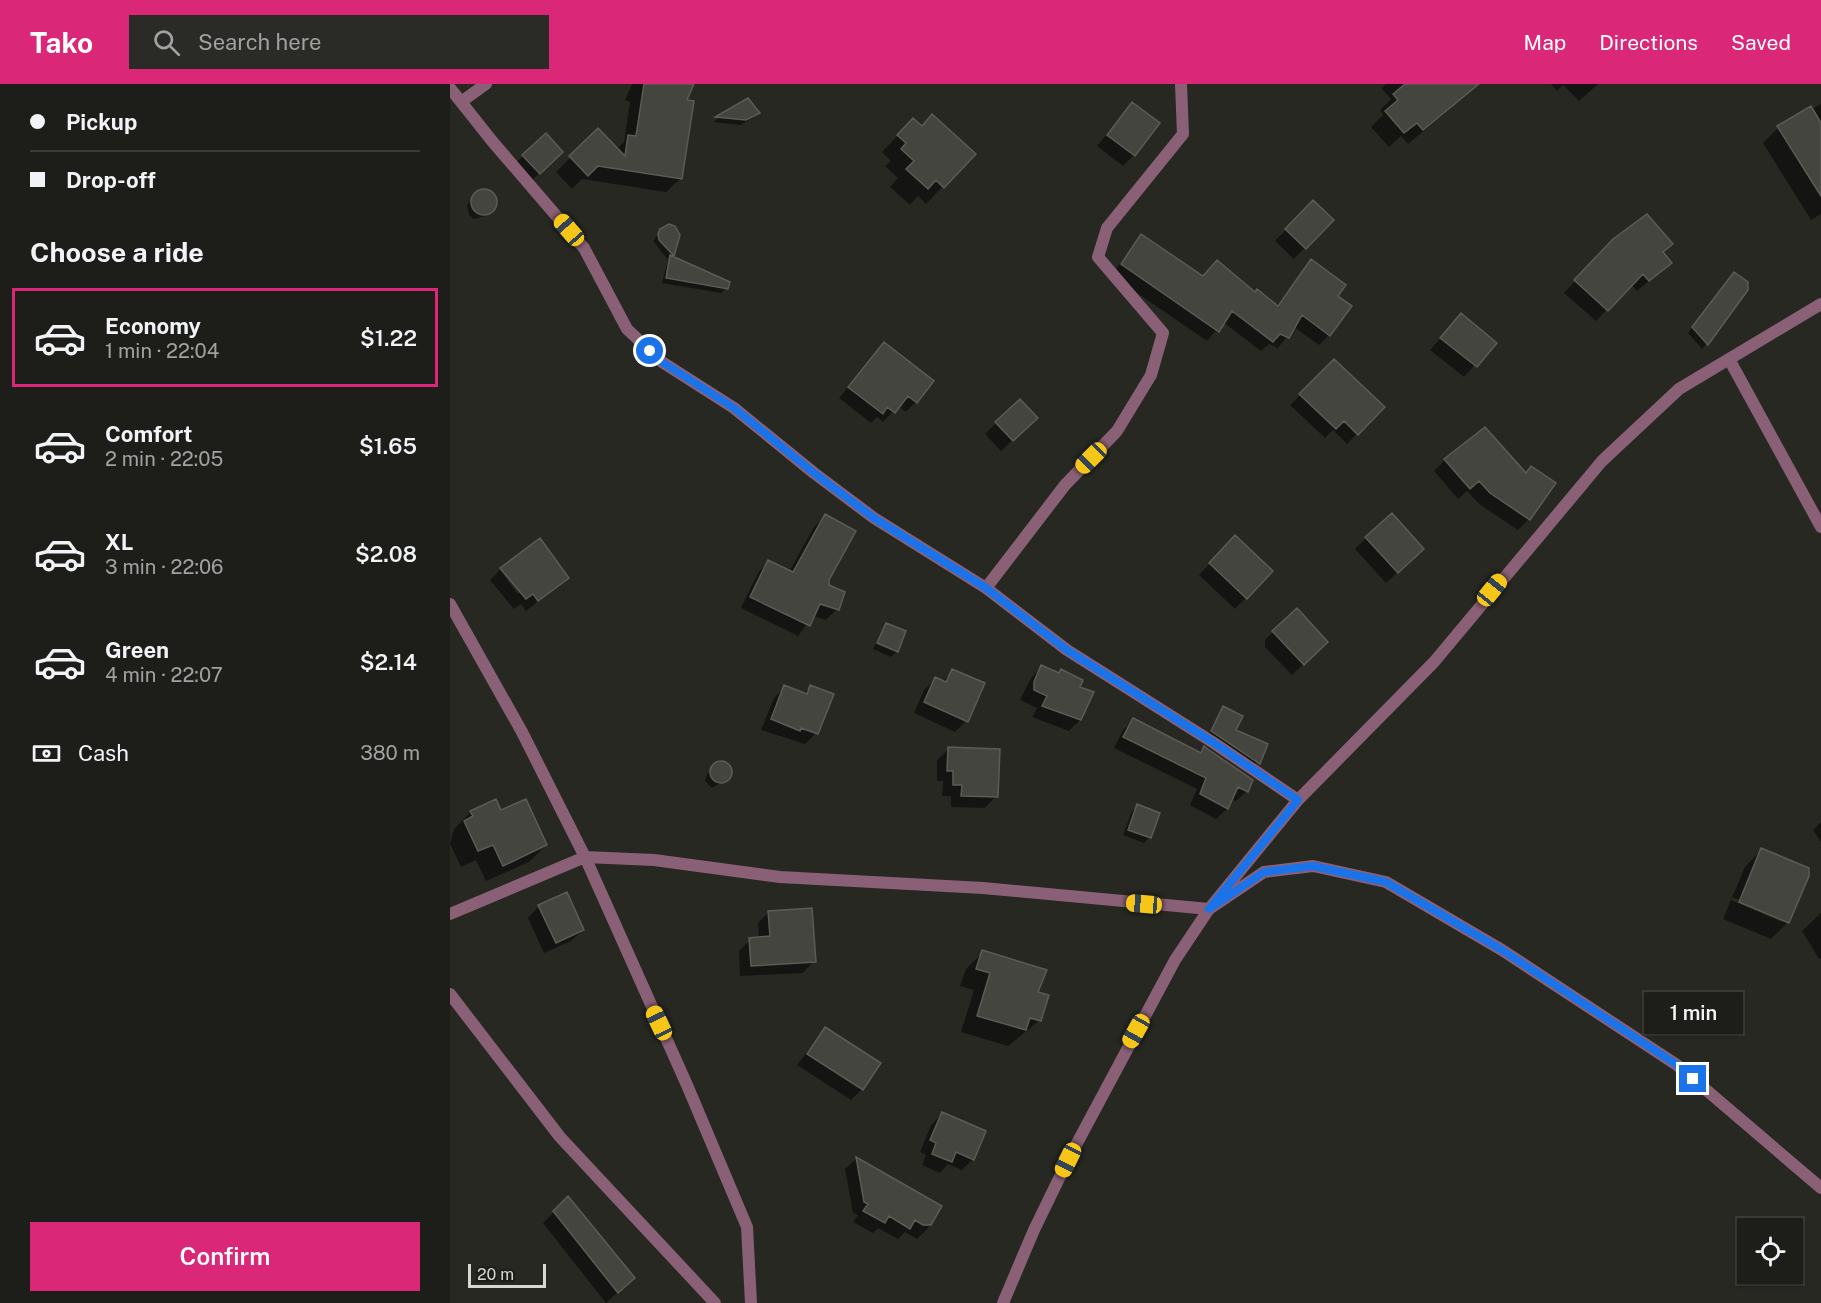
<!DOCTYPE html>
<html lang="en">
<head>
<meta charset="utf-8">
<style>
  :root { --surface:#1d1e1a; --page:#2a2b27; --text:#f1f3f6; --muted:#a0a2a2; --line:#3b3c39; --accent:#db2777 }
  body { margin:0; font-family:"Public Sans",sans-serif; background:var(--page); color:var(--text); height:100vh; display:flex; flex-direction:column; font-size:22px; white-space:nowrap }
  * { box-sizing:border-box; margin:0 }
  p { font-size:20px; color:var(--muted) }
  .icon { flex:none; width:33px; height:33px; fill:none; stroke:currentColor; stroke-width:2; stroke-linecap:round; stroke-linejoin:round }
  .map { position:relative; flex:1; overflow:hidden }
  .side { display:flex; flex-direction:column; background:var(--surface); width:450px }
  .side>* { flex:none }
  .hud { display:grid; align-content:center; height:132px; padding:0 30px; background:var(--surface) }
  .controls { position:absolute; left:1287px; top:1134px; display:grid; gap:12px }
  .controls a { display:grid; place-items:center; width:66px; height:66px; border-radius:0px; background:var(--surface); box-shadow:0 2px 4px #0004,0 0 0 2px var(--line); font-size:30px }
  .scale { position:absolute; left:18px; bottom:15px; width:78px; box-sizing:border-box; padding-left:6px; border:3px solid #d6d7d3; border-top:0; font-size:16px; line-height:21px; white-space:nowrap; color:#d6d7d3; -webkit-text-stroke:4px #1d1e19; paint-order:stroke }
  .end { position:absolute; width:27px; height:27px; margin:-14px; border:8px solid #1a73e8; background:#fff; box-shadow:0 0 0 3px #fff }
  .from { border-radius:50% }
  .bubble { position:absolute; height:42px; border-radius:0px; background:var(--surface); box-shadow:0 2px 4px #0004,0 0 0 2px var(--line); font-size:20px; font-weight:600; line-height:42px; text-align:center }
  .car { position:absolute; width:18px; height:36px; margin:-18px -9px; border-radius:8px; box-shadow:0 0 4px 2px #0007; background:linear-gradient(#f5c518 24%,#345 0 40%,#f5c518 0 76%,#345 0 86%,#f5c518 0) }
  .hud b { display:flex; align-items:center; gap:21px; height:57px; font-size:22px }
  .hud b+b { border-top:2px solid var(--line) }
  .hud i { width:15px; height:15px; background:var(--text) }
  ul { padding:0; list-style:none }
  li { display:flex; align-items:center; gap:18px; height:99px; margin:0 12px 9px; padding:0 18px; border:3px solid transparent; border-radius:0px }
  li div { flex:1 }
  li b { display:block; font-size:22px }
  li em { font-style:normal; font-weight:600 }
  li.selected { border-color:var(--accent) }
  li>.icon { width:54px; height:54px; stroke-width:1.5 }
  h2 { padding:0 30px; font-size:27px; line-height:72px }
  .pay { display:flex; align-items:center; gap:15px; height:66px; padding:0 30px; font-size:22px }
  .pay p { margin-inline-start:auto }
  .cta { display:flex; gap:12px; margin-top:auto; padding:12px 30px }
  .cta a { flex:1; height:69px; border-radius:0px; background:var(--accent); color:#fff; font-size:24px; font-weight:600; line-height:69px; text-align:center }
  header { display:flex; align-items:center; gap:36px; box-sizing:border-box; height:84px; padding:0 30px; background:var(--accent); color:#fff }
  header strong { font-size:28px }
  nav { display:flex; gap:33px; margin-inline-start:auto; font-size:21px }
  .search { width:420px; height:54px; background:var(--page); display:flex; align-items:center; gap:15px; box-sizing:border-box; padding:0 21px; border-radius:0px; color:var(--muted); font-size:22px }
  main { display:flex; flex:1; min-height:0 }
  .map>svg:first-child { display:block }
  .shadow { fill:#0007; fill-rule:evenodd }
  .building { fill:#44453f; stroke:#5b5c55; stroke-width:1.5 }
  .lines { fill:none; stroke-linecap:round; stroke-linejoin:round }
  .minor { stroke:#8a6076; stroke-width:12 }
  .tertiary { stroke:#8a6076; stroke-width:12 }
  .route { stroke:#1a73e8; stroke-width:8 }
</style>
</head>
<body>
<header>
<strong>Tako</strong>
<div class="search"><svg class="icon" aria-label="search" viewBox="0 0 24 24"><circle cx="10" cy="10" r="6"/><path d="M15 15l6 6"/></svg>Search here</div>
<nav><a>Map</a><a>Directions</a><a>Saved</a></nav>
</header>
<main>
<section class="side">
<div class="hud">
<b><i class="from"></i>Pickup</b>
<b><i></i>Drop-off</b>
</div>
<h2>Choose a ride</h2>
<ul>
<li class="selected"><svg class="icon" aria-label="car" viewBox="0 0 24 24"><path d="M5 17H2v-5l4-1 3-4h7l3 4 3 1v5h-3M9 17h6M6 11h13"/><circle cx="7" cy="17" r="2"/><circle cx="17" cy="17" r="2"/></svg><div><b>Economy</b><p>1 min · 22:04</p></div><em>$1.22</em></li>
<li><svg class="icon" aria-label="car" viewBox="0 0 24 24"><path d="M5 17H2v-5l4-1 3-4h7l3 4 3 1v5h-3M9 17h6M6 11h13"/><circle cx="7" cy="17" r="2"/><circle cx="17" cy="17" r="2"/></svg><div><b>Comfort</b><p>2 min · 22:05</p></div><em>$1.65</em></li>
<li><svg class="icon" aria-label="car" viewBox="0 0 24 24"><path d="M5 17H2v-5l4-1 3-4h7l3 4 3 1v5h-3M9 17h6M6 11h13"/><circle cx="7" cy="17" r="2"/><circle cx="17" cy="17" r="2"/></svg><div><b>XL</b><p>3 min · 22:06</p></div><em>$2.08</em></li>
<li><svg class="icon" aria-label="car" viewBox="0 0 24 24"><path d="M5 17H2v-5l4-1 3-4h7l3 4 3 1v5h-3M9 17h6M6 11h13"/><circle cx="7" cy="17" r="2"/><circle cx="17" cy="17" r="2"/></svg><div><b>Green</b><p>4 min · 22:07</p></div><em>$2.14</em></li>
</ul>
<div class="pay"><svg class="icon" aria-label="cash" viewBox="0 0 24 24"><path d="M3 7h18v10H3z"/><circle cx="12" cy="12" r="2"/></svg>Cash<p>380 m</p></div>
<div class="cta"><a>Confirm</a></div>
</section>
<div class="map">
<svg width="1371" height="1219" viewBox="0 0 1371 1219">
  <rect width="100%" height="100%" fill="#272822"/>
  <path class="shadow" d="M182,0H242L235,17L231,94L216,108L132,95L122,105L106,88L148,46L167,65L174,58L180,18L175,16Z
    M936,0H1030L958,60L951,52L939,63L921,43L933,31L930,26L941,15L931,4Z
    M1101,0H1148L1129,17L1113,1L1107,7Z
    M298,16L308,29L303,34L290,41L263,38Z
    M682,20L684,71L673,82L647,62Z
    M1371,20V130L1361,136L1313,59L1328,44Z
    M463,36L520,74L476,120L468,112L460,121L440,103L448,94L435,82L441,77L432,68Z
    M73,72L100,79L78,100L62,83Z
    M30,107H37L44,112L45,119L36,132L24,135L19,131L17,121Z
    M863,118L882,136L844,175L825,157Z
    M214,142L225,143L228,147L229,151L221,173L276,204L271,209L212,199L218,176L203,157Z
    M692,152L752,193L804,210L826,222L861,177L886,212L879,251L869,261L844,243L828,264L819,260L811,267L773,238L757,257L661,191Z
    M1152,168L1211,169L1220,179L1187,207L1181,200L1146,237L1114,209Z
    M1285,190L1300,201L1252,265L1238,249Z
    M1011,231L1044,259L1014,293L980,266Z
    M434,260L466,318L456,328L448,322L433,338L427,333L421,339L389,314Z
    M884,277L933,323L897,360L883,346L875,354L840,321Z
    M546,339L575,345L551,367L535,350Z
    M995,376L1075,390L1081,384L1079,435L1068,446L1029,420L1017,407L1008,415L984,387Z
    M375,432L377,496L387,525L376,536L363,532L348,552L291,524L308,489L318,478L339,488L364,443Z
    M916,454L961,476L936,499L905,465Z
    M774,465L821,487L785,525L749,491Z
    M52,484L117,494L76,527L71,520L64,525L40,496L50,486L68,510L70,508Z
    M436,541L454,548L446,568L441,573L423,565Z
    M827,544L865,569L842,591L815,563V556Z
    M592,583L642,609L630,636L619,647L582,633L587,624L570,616L581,594Z
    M503,587L516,637L505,648L464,629L474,606L485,595L492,598Z
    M361,602L366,649L355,660L311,646L324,614L335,603L353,610Z
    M773,624L784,647L816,661L803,684L757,653Z
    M684,636L749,670L754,664L797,707L786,717L781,715L777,725L766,735L740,721L747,705L664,664L673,646Z
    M499,665L546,712L535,724L501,723V712H492L493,697H487V676Z
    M273,678L282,692L262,704L255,697L257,690Z
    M687,722L708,730L699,754L694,759L673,751L682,727Z
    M21,728H51L96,761L79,778L36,797L26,776L11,783L0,760L4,745Z
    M1371,738V758L1363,746Z
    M1311,766L1360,786L1338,838L1321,855L1273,835L1295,783ZM1282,813L1332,834V838L1281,816Z
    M89,822L133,846L121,857L94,869L78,834Z
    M319,828L364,877L353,889L290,892L289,867L300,856L309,855L308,839Z
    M1371,829V874L1369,875L1352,847Z
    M533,868L586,909L590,936L558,962L511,948L524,906L510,902L516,885Z
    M375,945L412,1005L401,1016L347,981Z
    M492,1030L523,1075L512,1086L498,1080L490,1089L472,1081L476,1071L470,1068L481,1041Z
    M406,1075L490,1123L478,1144L467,1155L455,1148L448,1155L428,1144L423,1149L403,1138L408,1131L403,1129L395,1085Z
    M118,1114L183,1194L156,1219L93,1139Z"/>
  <path class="building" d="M194,0H244L237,16L244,17L232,95L148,82L138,92L119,72L148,44L175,72L178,51L186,52Z
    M955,0H1029L973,46L967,39L954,49L935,27L948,16L943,10Z
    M298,14L310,29L296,36L265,33Z
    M682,18L710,39L685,72L657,51Z
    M1361,22L1371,39V112L1327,42Z
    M482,30L526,70L494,104L486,96L478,105L456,85L464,77L451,65L456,59L447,51L463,34L472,42Z
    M96,49L113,68L90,90L72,71Z
    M21 118a13 13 0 1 1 26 0a13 13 0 1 1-26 0Z
    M863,116L884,136L856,165L835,145Z
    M1197,130L1223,160L1213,168L1222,179L1199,197L1193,190L1158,227L1124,196L1163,155Z
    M219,140L225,142L230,151L224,172L209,156L208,150L210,145Z
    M691,150L753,192L767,176L805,208L807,205L828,222L861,175L896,201L888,212L902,222L880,252L852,231L839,254L830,250L823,258L782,227L769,248L671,180Z
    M220,171L280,198L278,205L216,194Z
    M1284,188L1298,198V206L1258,261L1242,243Z
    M1011,229L1047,259L1027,283L990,254Z
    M434,258L484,297L467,319L458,312L445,329L437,323L433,330L398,303Z
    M884,275L935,323L908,351L894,337L886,345L849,310Z
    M570,315L588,334L563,357L545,338Z
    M1035,343L1076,389L1081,382L1106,399L1080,436L1040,409L1029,397L1020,405L994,375Z
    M942,429L974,465L948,489L915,453Z
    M375,430L406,447L379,496V501L395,508L389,526L370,520L360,542L300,513L318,476L343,488Z
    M785,451L823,487L797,515L759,479Z
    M90,454L119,494L88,517L83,510L76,515L50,484Z
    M847,524L878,558L854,581L822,547Z
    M436,539L456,547L448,568L427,559Z
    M591,581L609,589L611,585L633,596L630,603L644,608L631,636L592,622L597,612L584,606V598Z
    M502,585L535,599L518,638L474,618L485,593L496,598Z
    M334,601L357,610L360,601L384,610L368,650L351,644L350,647L321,635Z
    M773,622L793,632L786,646L818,660L810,680L761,647Z
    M683,634L751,669L754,662L759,666L803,696L798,708L788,703L778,725L750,710L756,694L673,653Z
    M498,663L550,665L548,713L511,712L512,701H503V687H497Z
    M260 688a11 11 0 1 1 22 0a11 11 0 1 1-22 0Z
    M46,715L51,726L76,715L97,761L53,782L43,761L28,767L14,737L23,732L20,727Z
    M687,720L710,729L701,754L678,746Z
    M1311,764L1359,784V792L1339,839L1289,818Z
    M117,808L134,846L106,859L88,821Z
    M362,824L366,878L301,882L299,854L320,852L318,827Z
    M532,866L597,886L588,908L599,911L591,937L580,934L576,946L527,932L540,889L526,885Z
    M375,943L431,979L413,1006L357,970Z
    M492,1028L536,1047L524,1076L506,1068L502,1078L482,1070L486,1059L480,1056Z
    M406,1073L492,1122L481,1141H473L465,1136L460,1145L439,1132L435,1139L413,1127L418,1120L414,1118Z
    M118,1112L185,1194L168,1209L103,1127Z"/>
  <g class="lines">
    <path class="minor" d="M0,4L42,57L134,164L177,245L212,278L284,324L364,389L424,434L536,504L617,566L764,659L848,716
      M11,18L36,0
      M1279,275L1371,443
      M536,504L615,401L667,347L701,291L713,249L648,173L657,144L733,50L731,0
      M0,520L72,648L135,773L237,1001L297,1143L301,1219
      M0,830L135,773L204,776L330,793L533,804L759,825L814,788L863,782L936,798L1052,866L1227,981L1371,1104
      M553,1219L584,1146L618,1076L725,876L759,825L848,716L984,578L1152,377L1229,305L1371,220"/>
    <path class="tertiary" d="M0,910L110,1053L265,1219"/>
  </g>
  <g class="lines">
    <path class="route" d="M200,267L212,278L284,324L364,389L424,434L536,504L617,566L764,659L848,716L759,825L814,788L863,782L936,798L1052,866L1227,981L1243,995"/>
  </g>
</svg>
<div class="controls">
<a><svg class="icon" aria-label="locate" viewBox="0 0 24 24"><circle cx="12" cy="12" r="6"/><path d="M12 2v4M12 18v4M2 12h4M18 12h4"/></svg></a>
</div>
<div class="scale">20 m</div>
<i class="end from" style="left:200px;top:267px"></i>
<i class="end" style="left:1243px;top:995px"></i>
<div class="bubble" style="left:1194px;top:908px;width:99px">1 min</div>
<i class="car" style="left:119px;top:146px;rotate:319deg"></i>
<i class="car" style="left:641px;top:374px;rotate:225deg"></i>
<i class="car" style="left:1042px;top:506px;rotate:39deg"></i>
<i class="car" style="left:694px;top:820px;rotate:275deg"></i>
<i class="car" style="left:209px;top:939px;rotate:335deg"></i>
<i class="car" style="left:686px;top:947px;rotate:209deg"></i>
<i class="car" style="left:618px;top:1076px;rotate:206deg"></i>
</div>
</main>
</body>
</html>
